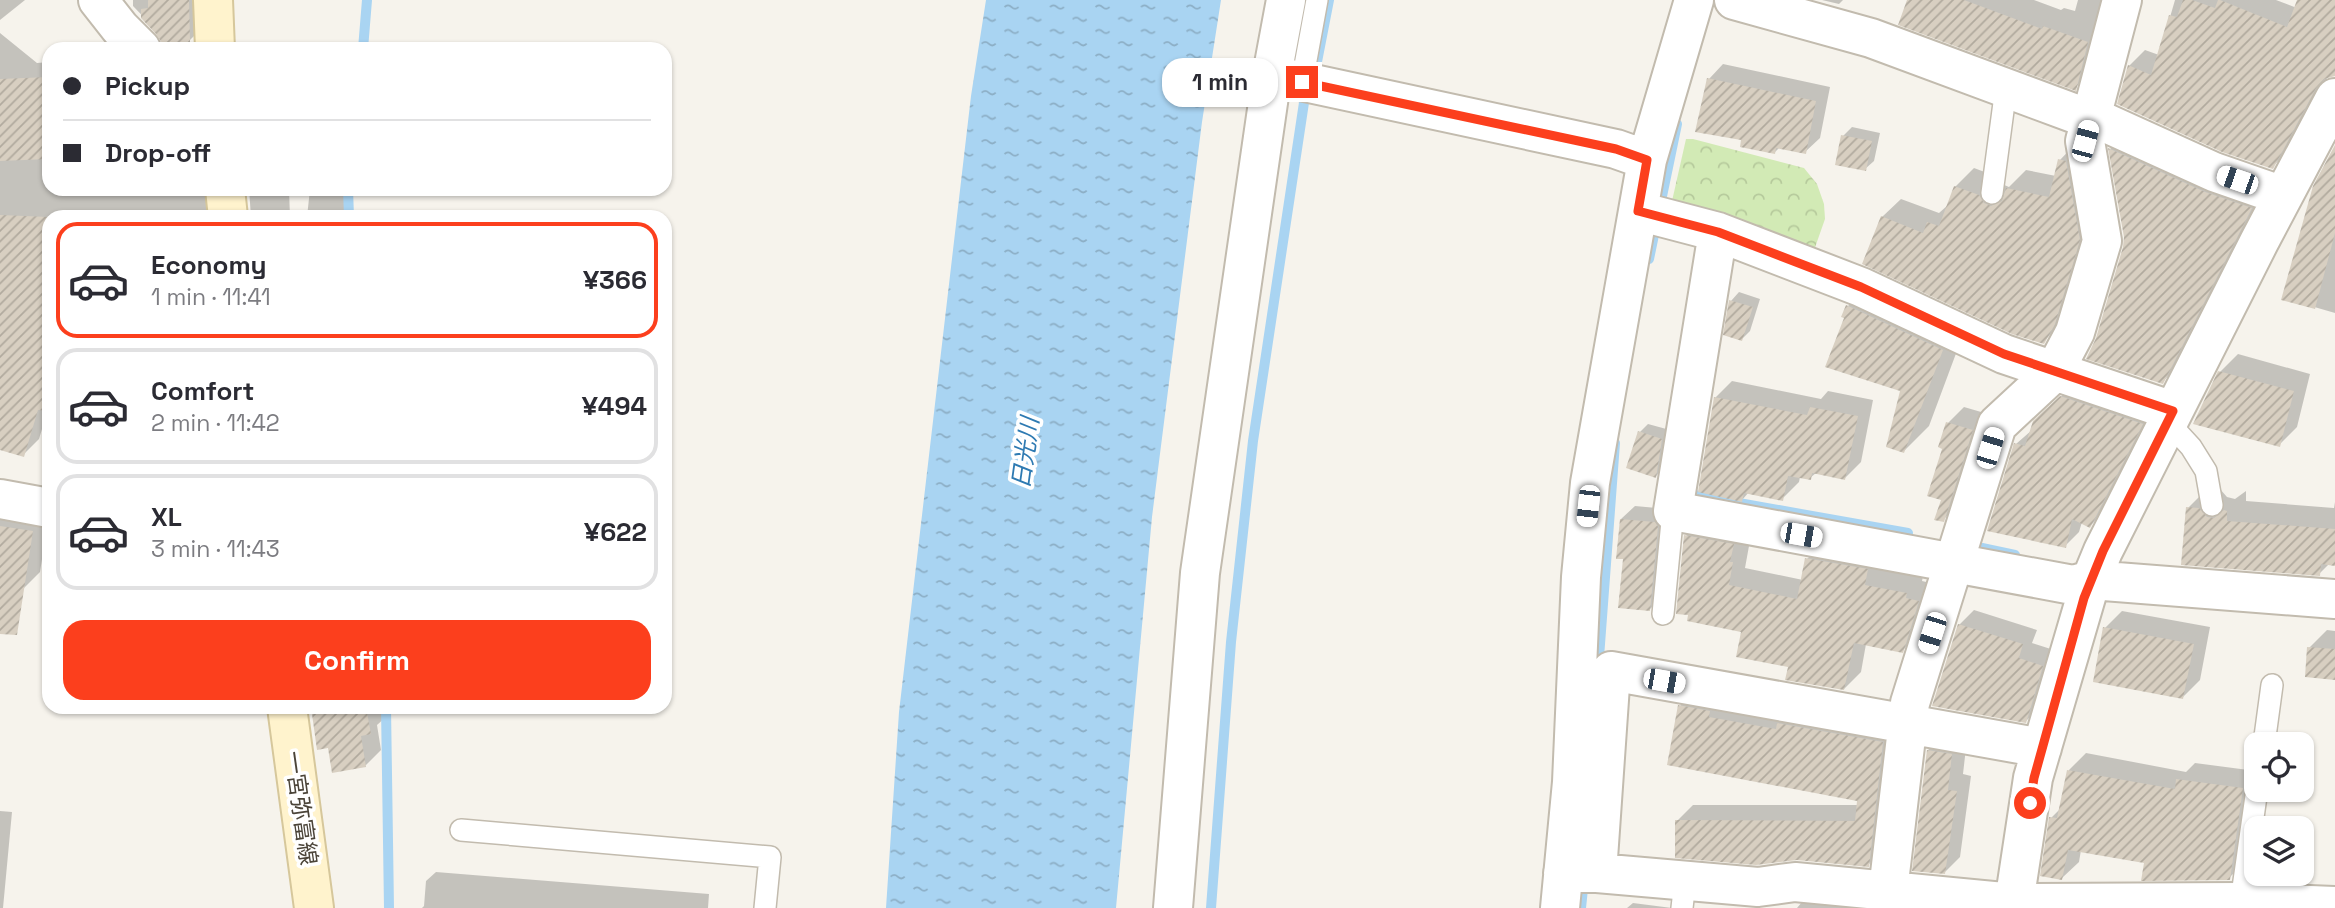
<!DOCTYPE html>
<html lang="en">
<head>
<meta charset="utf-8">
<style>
  :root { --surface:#fff; --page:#f2f2f3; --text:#2b2b33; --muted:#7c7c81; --line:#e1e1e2; --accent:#fc3f1d }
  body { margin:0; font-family:"Space Grotesk","Noto Sans JP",sans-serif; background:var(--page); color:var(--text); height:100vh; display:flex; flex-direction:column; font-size:26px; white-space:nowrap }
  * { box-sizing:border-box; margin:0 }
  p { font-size:23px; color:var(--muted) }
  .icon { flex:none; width:38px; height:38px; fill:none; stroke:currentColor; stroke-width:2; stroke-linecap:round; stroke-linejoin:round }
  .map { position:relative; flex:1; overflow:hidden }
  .side { position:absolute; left:42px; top:210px; width:630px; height:504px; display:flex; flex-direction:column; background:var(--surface); border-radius:21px; box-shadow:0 2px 5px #0004 }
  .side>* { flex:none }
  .hud { position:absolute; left:42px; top:42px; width:630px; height:154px; border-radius:21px; box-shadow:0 2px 5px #0004; display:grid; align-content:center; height:154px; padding:0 21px; background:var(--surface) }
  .buttons { position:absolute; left:2244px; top:732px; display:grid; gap:14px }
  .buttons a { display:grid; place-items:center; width:70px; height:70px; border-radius:14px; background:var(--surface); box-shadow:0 2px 5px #0004; font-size:35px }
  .end { position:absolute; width:32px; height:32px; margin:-16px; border:9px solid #fc3f1d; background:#fff; box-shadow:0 0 0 4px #fff }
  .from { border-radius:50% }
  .bubble { position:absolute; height:49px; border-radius:21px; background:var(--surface); box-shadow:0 2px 5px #0004; font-size:23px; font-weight:800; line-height:49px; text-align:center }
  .car { position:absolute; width:21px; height:42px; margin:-21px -10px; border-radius:9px; box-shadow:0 0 5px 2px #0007; background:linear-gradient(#fff 24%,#345 0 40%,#fff 0 76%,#345 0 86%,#fff 0) }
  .hud b { display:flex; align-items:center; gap:24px; height:66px; font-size:26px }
  .hud b+b { border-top:2px solid var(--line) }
  .hud i { width:18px; height:18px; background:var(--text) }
  ul { padding:12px 0 0; list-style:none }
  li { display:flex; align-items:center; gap:21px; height:116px; margin:0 14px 10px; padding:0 7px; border:4px solid var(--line); border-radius:21px }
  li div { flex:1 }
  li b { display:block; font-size:26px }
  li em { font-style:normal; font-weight:800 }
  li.selected { border-color:var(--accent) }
  li>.icon { width:63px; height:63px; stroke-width:1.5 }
  .action { display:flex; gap:14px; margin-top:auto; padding:14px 21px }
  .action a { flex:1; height:80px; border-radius:21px; background:var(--accent); color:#fff; font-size:28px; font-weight:800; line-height:80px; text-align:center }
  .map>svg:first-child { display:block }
  .forest { fill:url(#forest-crowns) }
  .water { fill:url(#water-ripples) }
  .shadow { fill:#0003 }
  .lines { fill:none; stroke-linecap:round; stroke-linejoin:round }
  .stream { stroke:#a9d4f2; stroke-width:10 }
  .building { fill:url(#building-hatch) }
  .lane-casing { stroke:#c2bbae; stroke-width:24 }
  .street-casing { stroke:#c2bbae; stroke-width:42 }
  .secondary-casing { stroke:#d6c79b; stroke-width:42 }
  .lane { stroke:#fff; stroke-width:21 }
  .street { stroke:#fff; stroke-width:38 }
  .secondary { stroke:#fff3cd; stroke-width:38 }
  .route { stroke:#fc3f1d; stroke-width:9 }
  .labels { text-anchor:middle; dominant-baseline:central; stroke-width:7; stroke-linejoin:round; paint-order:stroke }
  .street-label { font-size:23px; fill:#4b4439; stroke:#fff }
  .water-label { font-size:24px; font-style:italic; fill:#2e7ab2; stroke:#fff }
</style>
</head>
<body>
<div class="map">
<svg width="2335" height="908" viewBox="0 0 2335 908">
  <defs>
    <pattern id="forest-crowns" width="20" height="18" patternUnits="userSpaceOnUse" patternTransform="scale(1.75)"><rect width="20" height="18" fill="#d2eab5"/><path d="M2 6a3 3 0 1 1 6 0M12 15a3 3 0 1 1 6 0" fill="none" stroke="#b6ca9c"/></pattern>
    <pattern id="water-ripples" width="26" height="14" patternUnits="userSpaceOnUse" patternTransform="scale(1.75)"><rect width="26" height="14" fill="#a9d4f2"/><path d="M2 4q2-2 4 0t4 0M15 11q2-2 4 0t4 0" fill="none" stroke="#8caec5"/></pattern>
    <pattern id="building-hatch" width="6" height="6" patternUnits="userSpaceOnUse" patternTransform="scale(1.75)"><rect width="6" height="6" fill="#d8cfc1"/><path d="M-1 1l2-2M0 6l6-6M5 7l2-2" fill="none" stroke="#b1aa9e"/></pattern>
  </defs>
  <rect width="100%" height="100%" fill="#f6f3ec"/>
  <path class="forest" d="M1686,139H1693L1804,168L1817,184L1824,204L1825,219L1812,256L1670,210Z"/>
  <path class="water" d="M986,0H1221L1202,122L1152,517L1116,908H886L899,712L971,96Z"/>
  <path class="shadow" d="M0,0H25L0,20Z
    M133,0H206L207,23L189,41L158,32L133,6Z
    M1822,0H1843L1839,4Z
    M1909,0H2034L2061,10L2064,8L2075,11L2078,0H2113L2094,69L2075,88Z
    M2175,0H2276L2302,10L2335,15V73L2328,76L2289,151L2272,167L2129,66L2145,50L2159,55Z
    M0,33L37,63L49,62V189H97L110,194L169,196L168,189H220L230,217H49V406L39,439L23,455L0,448Z
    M1723,64L1830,87L1820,138L1805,152L1780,147L1775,152L1709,79Z
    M1852,127L1880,133L1874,161L1865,169L1843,136Z
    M2126,133L2266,193L2178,367L2162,382L2096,343L2125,247V237L2110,149Z
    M2078,141L2098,220L2062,323L2043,342L1882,217L1901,199L1939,213L1948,205L1955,187L1974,168L1998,177L2002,184L2009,187L2026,170L2056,176L2060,160Z
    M2335,149V313L2283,298Z
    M249,189H289L290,217H251Z
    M310,189H352V213L354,214V217H307Z
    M1873,281L1967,324L1929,426L1904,451L1902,390L1844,316L1848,306Z
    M1739,292L1760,299L1750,331L1742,339L1731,301Z
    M2238,354L2310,374L2297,427L2279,445L2220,372Z
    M1732,381L1821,399L1828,391L1873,400L1861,462L1844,479L1816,473L1810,478L1800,477L1799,482L1782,499L1749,492L1742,500L1715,398Z
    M2076,383L2155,410L2104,512L2090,526L2082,522L2079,532L2065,546L2016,444L2032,430L2050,407Z
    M1964,407L1988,414L1959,504L1943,520L1944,448L1948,423Z
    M1648,424L1670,430L1664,468L1656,476L1640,432Z
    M2208,488L2220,489L2227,497L2235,499L2246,491V501L2334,508L2335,502V564H2329L2319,574L2188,508Z
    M1635,506L1668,509L1663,596L1649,610L1625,558L1621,519Z
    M0,508L49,515L40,572L23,589L0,585Z
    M1702,519L1749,528L1746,545L1749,546L1745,568L1803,580L1807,559L1824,542L1923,576L1922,581L1935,584L1919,634L1902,651L1866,644L1861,672L1844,689L1790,666L1743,630L1686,536Z
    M1974,610L2037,630L2032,643L2057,651L2041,706L2026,721L1959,625Z
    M2122,611L2210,627L2200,680L2183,697L2105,628Z
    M2327,630L2335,631V678L2309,648Z
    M1696,690L1899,726L1885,849L1868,865L1677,821L1693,805H1858L1859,799L1680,706Z
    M312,707H384L386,717L377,725L381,750L365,766L330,746Z
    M1944,735L1967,739L1963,774L1971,776L1960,857L1944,873L1928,750Z
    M2086,753L2186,772L2195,763L2256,771V789L2246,861L2229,878L2081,850L2079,862L2062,878L2051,818L2062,807L2069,770Z
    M0,811L12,812L3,908H0Z
    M436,872L709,894L708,908H422L424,906L426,881Z
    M1813,889L1888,908H1797Z
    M1633,903L1672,908H1627Z"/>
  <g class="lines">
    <path class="stream" d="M363,49L367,0
      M1315,72L1329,0
      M1196,85L1221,88
      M348,189L349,217
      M1649,259L1677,124
      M1694,495L1908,533
      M1982,548L2015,555
      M1598,671L1615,443
      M386,707L389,908
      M1211,908L1231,642L1253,441L1305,96
      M1581,908L1584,879"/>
  </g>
  <path class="building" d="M148,0H189L190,42L162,43L156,34L141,18V9L148,8Z
    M1907,0H1964L2042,29L2043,26L2088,42L2076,91L1898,25Z
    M2183,0H2192L2215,8L2218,0H2220L2287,27L2297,0H2335V76L2324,79L2316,88L2273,169L2222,152L2117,104L2128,65L2151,75L2169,15L2177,17Z
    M49,77V159L0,161V79Z
    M1707,78L1816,101L1806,154L1776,148L1775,154L1740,147L1741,140L1695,132Z
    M1841,135L1872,141L1866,171L1835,165Z
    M2335,145V233L2315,309L2281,300L2313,186Z
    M2108,148L2205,192L2252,208L2163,384L2086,359L2096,338L2123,247L2124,237Z
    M2058,159L2066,161L2080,240L2055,324L2044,344L2012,334L1862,264L1881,216L1923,233L1927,222L1939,226L1954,186L1979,195L1984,203L1991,206L2002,201L2006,188L2049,197Z
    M0,215L49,217V411L38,410L24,457L0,450Z
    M1729,300L1753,307L1742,341L1723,335Z
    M1846,305L1943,350L1904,453L1886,447L1900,391L1825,367L1844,318L1841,317Z
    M2218,371L2294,391L2280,447L2193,424Z
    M2060,396L2143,424L2090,528L2072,519L2066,548L1987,531L2014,443L2025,446L2033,421Z
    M1714,397L1807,415L1810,407L1858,416L1845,480L1812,473L1811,480L1788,476L1783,501L1744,493L1742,502L1698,492Z
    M1946,422L1973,430L1944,522L1934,520L1941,500L1927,496L1942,449L1938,447Z
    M1638,431L1662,439L1656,478L1626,468Z
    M2186,507L2199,508L2207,517L2214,518L2224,510L2227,511V521L2335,529V566L2321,564L2320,576L2181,565Z
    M1620,519L1655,522L1658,527L1650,611L1618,608L1623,559H1616Z
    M0,526L33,531L17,635L0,634Z
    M1684,535L1734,544L1730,562H1733L1729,585L1797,599L1805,558L1868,569L1865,585L1907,593L1906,598L1919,601L1903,653L1854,643L1844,690L1785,680L1788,667L1736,657L1741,632L1687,621L1688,615L1676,614Z
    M1958,624L2023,644L2019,658L2043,666L2026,723L1932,706Z
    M2103,627L2194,644L2183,699L2093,682Z
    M2307,647L2335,649V680L2305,677Z
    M1678,705L1710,711L1709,717L1776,729L1777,723L1883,742L1869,867L1797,860L1756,865L1675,858V820L1855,821L1857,801L1667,765Z
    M311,707H366L371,734L361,736L366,767L332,773L328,748L317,750Z
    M1927,750L1952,754L1948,790L1957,791L1945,874L1912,871Z
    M2067,770L2175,789L2176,779L2243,788L2230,880L2141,881L2144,863L2068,850L2062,880L2040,876L2049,817L2057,818Z"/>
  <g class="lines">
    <g class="lane-casing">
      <path id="lane" d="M1302,82L1317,0
        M1992,193L2006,88
        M2168,422L2191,447L2206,471L2212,505
        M1663,614L1673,511
        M2264,744L2272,685
        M461,830L770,857L765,908
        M2241,902L2257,789
        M1682,908L1685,881"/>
    </g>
    <g class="street-casing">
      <path id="street" d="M98,0L120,28L141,49
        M1734,0L1871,38L2076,114L2106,123L2214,172L2283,196
        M1272,75L1616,149L1647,160
        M1638,211L1718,232L1861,287L2004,354L2173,411
        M1718,232L1673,511L2073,585L2091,580L2335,599
        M0,499L49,508
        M1563,873H1597L1758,887L1795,882L2014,903L2241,902L2335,906
        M1597,873L1611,671L2042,748
        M2014,903L2033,778L2091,580L2103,551L2259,242L2335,98
        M1173,908L1200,573L1272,75L1286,0
        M1560,908L1572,782L1581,577L1590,483L1647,160L1694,0
        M1886,908L1910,703L1997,425L2054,372L2075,332L2102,241L2085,141L2122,0"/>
    </g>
    <g class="secondary-casing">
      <path id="secondary" d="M213,0L215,49
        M225,189L228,217
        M287,707L314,908"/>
    </g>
    <use href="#lane" class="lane"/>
    <use href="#street" class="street"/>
    <use href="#secondary" class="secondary"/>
  </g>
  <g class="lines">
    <path class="route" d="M1302,82L1616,149L1647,160L1638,211L1718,232L1861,287L2004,354L2173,411L2103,551L2084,598L2034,778L2030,803"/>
  </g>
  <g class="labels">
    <g class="street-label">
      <text transform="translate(301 808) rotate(82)">一宮弥富線</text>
    </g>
    <g class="water-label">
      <text transform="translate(1025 453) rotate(-82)">日光川</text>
    </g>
  </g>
</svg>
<div class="buttons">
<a><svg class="icon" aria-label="locate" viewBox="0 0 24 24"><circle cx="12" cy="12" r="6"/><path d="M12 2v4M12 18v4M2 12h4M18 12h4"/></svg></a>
<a><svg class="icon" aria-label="layers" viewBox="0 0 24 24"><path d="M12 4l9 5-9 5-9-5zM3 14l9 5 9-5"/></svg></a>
</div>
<i class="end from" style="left:2030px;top:803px"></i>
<i class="end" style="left:1302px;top:82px"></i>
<div class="bubble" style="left:1162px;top:58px;width:116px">1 min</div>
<i class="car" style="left:2085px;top:141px;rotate:15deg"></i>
<i class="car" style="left:2237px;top:180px;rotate:289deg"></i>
<i class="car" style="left:1990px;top:448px;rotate:17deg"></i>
<i class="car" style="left:1588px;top:506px;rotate:186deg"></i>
<i class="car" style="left:1801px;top:535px;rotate:100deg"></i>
<i class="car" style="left:1932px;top:633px;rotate:198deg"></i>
<i class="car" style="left:1664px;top:681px;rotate:100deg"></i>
<div class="hud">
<b><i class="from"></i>Pickup</b>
<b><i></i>Drop-off</b>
</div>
<section class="side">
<ul>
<li class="selected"><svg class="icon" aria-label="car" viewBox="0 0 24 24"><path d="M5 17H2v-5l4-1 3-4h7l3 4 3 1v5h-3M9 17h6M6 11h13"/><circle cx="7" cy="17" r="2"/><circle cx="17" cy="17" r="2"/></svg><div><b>Economy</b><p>1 min · 11:41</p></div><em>¥366</em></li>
<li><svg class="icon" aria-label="car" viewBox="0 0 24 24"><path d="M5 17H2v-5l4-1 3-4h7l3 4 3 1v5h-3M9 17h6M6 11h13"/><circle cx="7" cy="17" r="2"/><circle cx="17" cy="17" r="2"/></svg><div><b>Comfort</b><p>2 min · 11:42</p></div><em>¥494</em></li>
<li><svg class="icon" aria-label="car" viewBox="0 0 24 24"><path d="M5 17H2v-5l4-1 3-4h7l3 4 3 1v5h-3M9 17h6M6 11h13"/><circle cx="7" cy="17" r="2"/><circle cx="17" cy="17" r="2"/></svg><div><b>XL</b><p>3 min · 11:43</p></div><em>¥622</em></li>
</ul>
<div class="action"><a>Confirm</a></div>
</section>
</div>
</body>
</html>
